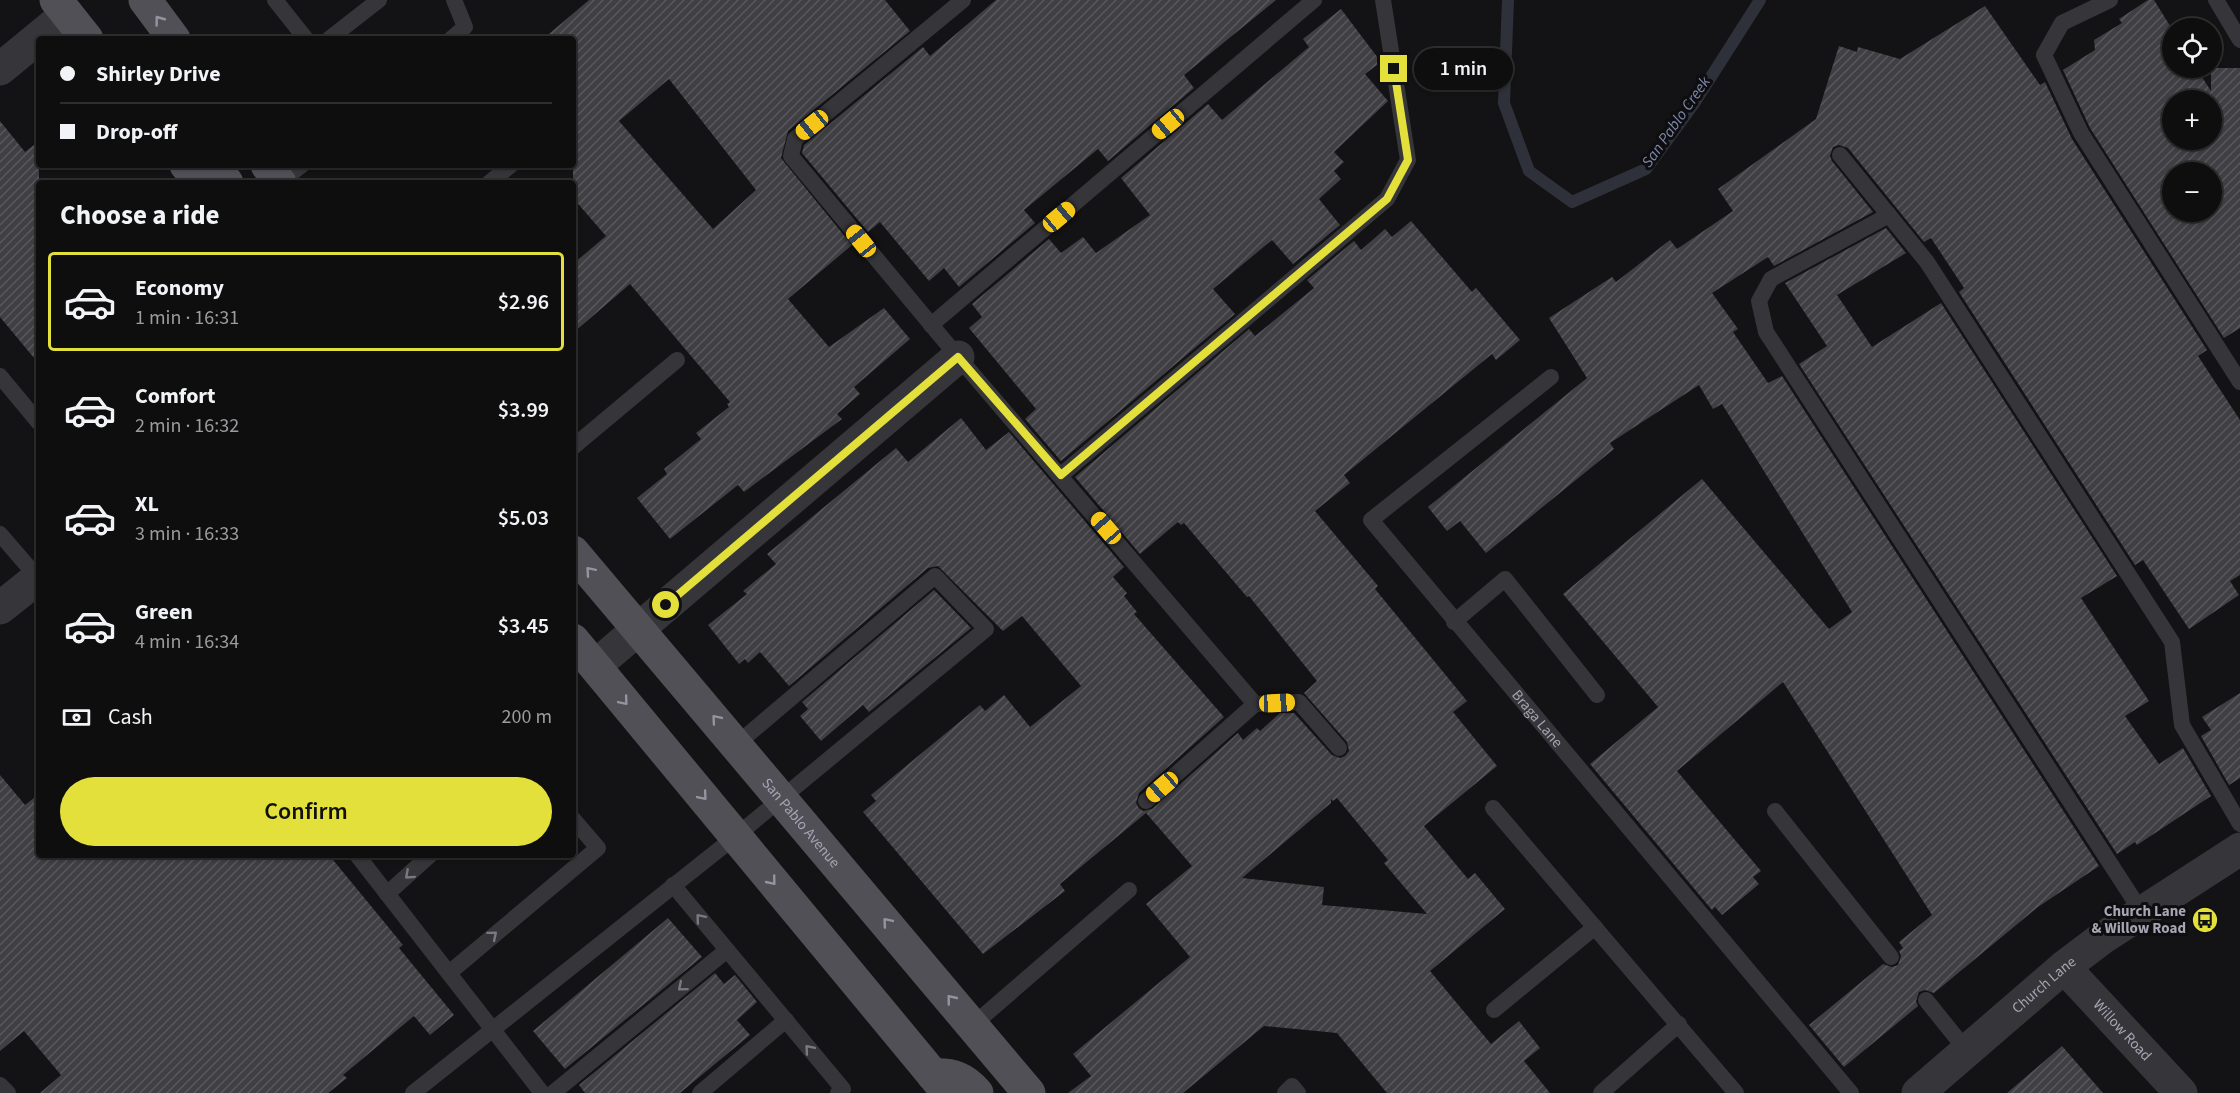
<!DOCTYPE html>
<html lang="en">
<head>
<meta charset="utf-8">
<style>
  :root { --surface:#0e0e0f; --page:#1c1c1d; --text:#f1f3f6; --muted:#9b9c9e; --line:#2e2e2f; --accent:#e3e03b }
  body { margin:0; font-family:"Source Sans 3",sans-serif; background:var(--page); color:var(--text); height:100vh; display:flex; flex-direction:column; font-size:22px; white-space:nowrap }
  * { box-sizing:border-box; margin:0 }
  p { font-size:20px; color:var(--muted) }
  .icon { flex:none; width:33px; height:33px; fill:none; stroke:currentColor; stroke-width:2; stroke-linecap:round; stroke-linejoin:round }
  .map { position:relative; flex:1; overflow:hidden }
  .sheet { position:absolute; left:36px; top:180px; width:540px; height:678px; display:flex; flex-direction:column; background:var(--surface); border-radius:6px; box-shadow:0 2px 4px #0004,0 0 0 2px var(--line) }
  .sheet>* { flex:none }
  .banner { position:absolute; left:36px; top:36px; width:540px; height:132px; border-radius:6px; box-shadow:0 2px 4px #0004,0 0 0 2px var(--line); display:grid; align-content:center; height:132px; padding:0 24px; background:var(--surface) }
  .fabs { position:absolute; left:2162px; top:18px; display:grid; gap:12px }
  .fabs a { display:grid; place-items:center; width:60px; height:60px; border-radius:50%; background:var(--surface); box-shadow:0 2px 4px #0004,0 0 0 2px var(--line); font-size:30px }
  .end { position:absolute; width:27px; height:27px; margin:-14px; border:8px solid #e3e03b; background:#111; box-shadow:0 0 0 3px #111 }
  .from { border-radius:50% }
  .bubble { position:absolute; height:42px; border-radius:21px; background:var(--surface); box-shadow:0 2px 4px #0004,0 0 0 2px var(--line); font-size:20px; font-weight:600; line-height:42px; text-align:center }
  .car { position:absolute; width:18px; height:36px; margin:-18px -9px; border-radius:8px; box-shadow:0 0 4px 2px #0007; background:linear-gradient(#f5c518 24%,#345 0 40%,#f5c518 0 76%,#345 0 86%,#f5c518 0) }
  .banner b { display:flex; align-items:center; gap:21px; height:57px; font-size:22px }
  .banner b+b { border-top:2px solid var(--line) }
  .banner i { width:15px; height:15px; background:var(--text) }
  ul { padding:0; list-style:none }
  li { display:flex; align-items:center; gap:18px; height:99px; margin:0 12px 9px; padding:0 12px; border:3px solid transparent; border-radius:6px }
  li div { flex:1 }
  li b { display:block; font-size:22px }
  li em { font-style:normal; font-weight:600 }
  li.selected { border-color:var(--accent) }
  li>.icon { width:54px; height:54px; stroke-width:1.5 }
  h2 { padding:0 24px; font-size:27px; line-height:72px }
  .pay { display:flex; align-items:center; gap:15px; height:66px; padding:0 24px; font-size:22px }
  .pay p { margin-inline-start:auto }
  .action { display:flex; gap:12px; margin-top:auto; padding:12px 24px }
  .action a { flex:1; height:69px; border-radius:36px; background:var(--accent); color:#111; font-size:24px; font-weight:600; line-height:69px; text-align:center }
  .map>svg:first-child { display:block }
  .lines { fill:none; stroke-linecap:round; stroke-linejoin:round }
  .stream { stroke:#2e313a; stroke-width:12 }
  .building { fill:url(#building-hatch); fill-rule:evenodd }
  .service { stroke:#36363a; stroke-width:16 }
  .minor { stroke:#36363a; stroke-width:33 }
  .tertiary { stroke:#36363a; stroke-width:33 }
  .primary { stroke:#515057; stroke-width:33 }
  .oneway { stroke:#9494a1 }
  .oneway2 { stroke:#797983 }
  .route { stroke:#e3e03b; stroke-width:8 }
  .labels { text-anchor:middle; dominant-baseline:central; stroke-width:6; stroke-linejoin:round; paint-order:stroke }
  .street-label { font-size:15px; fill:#a5a5b3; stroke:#0e0d0f }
  .poi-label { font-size:15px; font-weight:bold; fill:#a5a5b3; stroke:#0e0d0f; text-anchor:end }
  .water-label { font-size:16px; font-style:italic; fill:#7e88ac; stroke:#0e0d0f }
</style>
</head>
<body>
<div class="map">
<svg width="2240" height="1093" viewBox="0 0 2240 1093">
  <defs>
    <pattern id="building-hatch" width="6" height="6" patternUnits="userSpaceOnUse" patternTransform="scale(1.5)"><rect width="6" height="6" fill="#3f3f44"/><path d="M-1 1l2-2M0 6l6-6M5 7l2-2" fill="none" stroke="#58585d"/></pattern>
  </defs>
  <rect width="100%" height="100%" fill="#131214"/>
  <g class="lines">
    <path class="stream" d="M1508,0L1504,103L1529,171L1572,202L1646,169L1693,105L1760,0"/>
  </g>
  <path class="building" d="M589,0H885L910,31L788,131L781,158L852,245L788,299L829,347L884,308L910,339L854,387L860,394L837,414L842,419L744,492L738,485L670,539L637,498L667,474L664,469L701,439L696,433L729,407L727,404L730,402L630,284L573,333V264L606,236L573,198V39H543ZM669,79L756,190L713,229L619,121Z
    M996,0H1276L1184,75L1194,88L1108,161L1098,149L1024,210L1035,223L959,287L944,268L929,281L880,222L868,232L802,153L804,145L923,47L930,56Z
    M2148,0H2154L2172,29V68H2196L2211,91V68H2240V328L2224,338L2090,128L2063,70L2095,50L2094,40L2122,23L2119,19ZM2172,100H2211V140H2172ZM2172,172H2211V212H2172Z
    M1985,6L2040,85L2045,82L2072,139L2207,350L2198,356L2240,420V575L2230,581L2239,595L2189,629L2143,560L2135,565L1959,292L1964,288L1931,238L1924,242L1848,148L1839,145L1833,147L1830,156L1832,161L1873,212L1774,266L1768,257L1712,293L1738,329L1733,332L1768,383L1782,376L2099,866L2038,907L1934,993L1925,990L1919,992L1916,1001L1918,1006L1844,1067L1809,1025L1883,964L1892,967L1898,965L1901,956L1899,951L1903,948L1899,942L1932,915L1783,682L1677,771L1761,871L1753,877L1759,884L1722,915L1715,907L1712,910L1590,764L1658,707L1563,594L1702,479L1829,629L1852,612L1722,404L1713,409L1699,385L1610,443L1614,449L1486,553L1460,521L1447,531L1428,507L1587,378L1549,318L1612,277L1616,282L1670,240L1677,249L1733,211L1718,189L1816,119L1839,46L1857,52L1858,47L1900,59Z
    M1341,9L1381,62L1365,74L1388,101L1334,152L1344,162L1334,171L1341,179L1319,199L1340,225L1293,264L1272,240L1213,289L1235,314L1061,461L1025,419L1036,409L969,328L982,317L972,304L1049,239L1061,253L1083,237L1096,253L1150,215L1121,178L1208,104L1222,120L1309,47L1303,39Z
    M0,121L25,152L39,141V364L0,317Z
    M1411,221L1472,292L1476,288L1520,340L1496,360L1492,354L1344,475L1350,483L1315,511L1378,586L1375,589L1467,701L1453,712L1497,766L1424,826L1468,879L1475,873L1505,909L1430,971L1491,1044L1519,1021L1540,1048L1524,1061L1550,1093H1387L1337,1033L1264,1026L1183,1093H1068L1091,1076L1073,1054L1190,957L1146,904L1192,866L1146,813L1060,884L1065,891L983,954L863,812L876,801L871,795L980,705L985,711L1004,695L1030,727L1081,686L1022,616L1003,631L938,566L928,568L789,686L760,652L748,663L745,659L739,664L708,625L747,594L743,591L776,564L767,554L896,448L908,462L961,418L986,450L1009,432L1124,567L1113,577L1127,593L1124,596L1137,612L1134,614L1224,717L1139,793L1136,803L1139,808L1143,811L1152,809L1238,733L1243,740L1257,728L1260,731L1280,713H1294L1332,755L1340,758L1345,756L1349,751L1347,742L1304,693L1317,681L1249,596L1247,597L1184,523L1181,525L1178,522L1140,554L1075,477L1249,329L1255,336L1314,288L1307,280L1354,241L1361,250L1385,229L1392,237ZM1337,798L1388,860L1384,863L1427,914L1322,905L1324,887L1242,878L1331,803V799L1333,801Z
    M1886,228L1906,253L1837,295L1872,347L1941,303L2117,576L2081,598L2149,701L2125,716L2159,764L2183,748L2211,796L2137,845L2135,842L2117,854L1799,364L1827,346L1785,283Z
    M934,590L971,628L869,712L863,705L821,741L800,716L808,709L802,702Z
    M2240,693V778L2229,785L2201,736L2211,730L2202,717Z
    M0,775L25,805L39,794V855H329L403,945L399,948L454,1015L430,1035L414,1016L343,1075L347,1078L328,1093H40L61,1075L24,1031L0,1051Z
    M668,918L702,957L565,1069L533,1031Z
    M715,973L724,984L735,975L757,1002L737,1020L750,1035L680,1093H585L579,1085Z
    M2062,1046L2103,1093H2007Z"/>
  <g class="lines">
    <g class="service">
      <path d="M275,0L306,39"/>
      <path d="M963,0L795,139L791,156L958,357L1255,704L1146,801"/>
      <path d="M2110,0L2062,23L2044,55L2081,133L2240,382"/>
      <path d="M2216,0L2240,40"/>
      <path d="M329,39L379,0"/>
      <path d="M451,39L465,27L454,0"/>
      <path d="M1840,155L1927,262L2172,642L2182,725L2240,824"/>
      <path d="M280,182L302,165"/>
      <path d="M489,183L511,165"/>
      <path d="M1889,215L1771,279L1759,301L1766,332L2141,911"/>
      <path d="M931,325L1314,0"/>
      <path d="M0,376L39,423"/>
      <path id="s1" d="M1551,377L1371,520L1851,1093"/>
      <path d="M573,447L677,360"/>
      <path d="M1061,475L1387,199L1408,160L1383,0"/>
      <path d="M0,534L38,578"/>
      <path d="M1454,622L1505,579L1597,695"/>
      <path d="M1255,704L1299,702L1339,748"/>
      <path d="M1493,808L1736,1093"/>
      <path d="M1775,811L1891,957"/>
      <path d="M357,855L542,1093"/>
      <path d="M673,885L843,1089L838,1093"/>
      <path d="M387,894L430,855"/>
      <path d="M449,973L598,848L573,819"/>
      <path d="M1926,1000L1967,1051"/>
      <path d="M1494,1010L1595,927"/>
      <path d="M973,1025L1129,890"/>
      <path d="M0,1085L8,1093"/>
      <path d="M413,1093L736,836L986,629L935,576L737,744"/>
      <path d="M553,1093L727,950"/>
      <path d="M700,1093L786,1020"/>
      <path d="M1285,1093L1292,1086L1298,1093"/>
      <path d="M1601,1093L1679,1024"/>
    </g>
    <g class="minor">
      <path d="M0,69L67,14"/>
      <path d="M0,608L39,577"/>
      <path d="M595,666L958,357"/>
      <path id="s2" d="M2064,967L2181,1093"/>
    </g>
    <path class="tertiary" id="s3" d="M1918,1093L2064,967L2101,939L2240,849"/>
    <g class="primary">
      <path d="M56,0L87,39"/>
      <path d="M145,0L174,39"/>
      <path d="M186,165L201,183"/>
      <path d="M214,165L227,183"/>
      <path d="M267,165L280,183"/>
      <path id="s4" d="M573,552L1029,1093"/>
      <path d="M573,640L948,1093"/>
      <path d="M933,1075C953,1074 964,1078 977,1093"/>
    </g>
  </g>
  <defs><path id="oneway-chevron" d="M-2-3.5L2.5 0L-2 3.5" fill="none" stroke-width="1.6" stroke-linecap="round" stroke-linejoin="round" transform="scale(1.5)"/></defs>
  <g class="oneway">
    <use href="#oneway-chevron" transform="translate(159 20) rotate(-127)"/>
    <use href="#oneway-chevron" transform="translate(590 571) rotate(-131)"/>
    <use href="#oneway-chevron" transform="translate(624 701) rotate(50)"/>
    <use href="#oneway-chevron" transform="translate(716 719) rotate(-130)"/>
    <use href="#oneway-chevron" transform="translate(703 796) rotate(50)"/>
    <use href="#oneway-chevron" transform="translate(772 881) rotate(51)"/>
    <use href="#oneway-chevron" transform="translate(887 922) rotate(-130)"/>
    <use href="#oneway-chevron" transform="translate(951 999) rotate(-129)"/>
  </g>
  <g class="oneway2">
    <use href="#oneway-chevron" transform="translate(409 875) rotate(138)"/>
    <use href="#oneway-chevron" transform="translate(700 918) rotate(-130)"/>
    <use href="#oneway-chevron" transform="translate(493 935) rotate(-40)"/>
    <use href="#oneway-chevron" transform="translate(682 987) rotate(140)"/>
    <use href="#oneway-chevron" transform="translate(809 1049) rotate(-130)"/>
  </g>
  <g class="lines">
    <path class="route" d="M666,605L958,357L1061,475L1387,199L1408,160L1394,69"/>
  </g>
  <defs>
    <g id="bus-disc" transform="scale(1.35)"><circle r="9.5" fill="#e3e03b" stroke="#0e0d0f"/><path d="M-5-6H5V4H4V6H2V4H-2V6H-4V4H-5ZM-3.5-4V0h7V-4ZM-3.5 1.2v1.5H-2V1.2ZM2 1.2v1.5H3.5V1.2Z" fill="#111"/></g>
  </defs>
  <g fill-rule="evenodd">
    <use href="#bus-disc" x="2205" y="920"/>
  </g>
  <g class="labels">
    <g class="street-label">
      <text stroke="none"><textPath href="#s1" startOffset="489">Braga Lane</textPath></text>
      <text stroke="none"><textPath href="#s4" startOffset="354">San Pablo Avenue</textPath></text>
      <text stroke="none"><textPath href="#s3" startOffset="166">Church Lane</textPath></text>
      <text stroke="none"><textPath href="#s2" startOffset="86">Willow Road</textPath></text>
    </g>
    <g class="poi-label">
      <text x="2186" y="911">Church Lane<tspan x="2186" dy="17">&amp; Willow Road</tspan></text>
    </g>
    <g class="water-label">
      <text transform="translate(1676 122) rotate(-55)">San Pablo Creek</text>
    </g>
  </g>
</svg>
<div class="fabs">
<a><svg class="icon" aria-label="locate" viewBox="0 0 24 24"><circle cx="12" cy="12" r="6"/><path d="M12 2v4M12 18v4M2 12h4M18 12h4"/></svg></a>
<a>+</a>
<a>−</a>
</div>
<i class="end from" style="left:666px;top:605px"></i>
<i class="end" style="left:1394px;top:69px"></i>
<div class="bubble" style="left:1414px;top:48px;width:99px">1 min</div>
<i class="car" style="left:1168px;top:124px;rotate:230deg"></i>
<i class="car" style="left:812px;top:125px;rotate:231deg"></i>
<i class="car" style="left:1059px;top:217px;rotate:50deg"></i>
<i class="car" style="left:861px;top:241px;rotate:321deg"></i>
<i class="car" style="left:1106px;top:528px;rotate:319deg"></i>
<i class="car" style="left:1277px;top:703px;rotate:87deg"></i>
<i class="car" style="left:1162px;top:787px;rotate:229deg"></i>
<div class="banner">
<b><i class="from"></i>Shirley Drive</b>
<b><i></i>Drop-off</b>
</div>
<section class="sheet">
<h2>Choose a ride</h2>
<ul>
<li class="selected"><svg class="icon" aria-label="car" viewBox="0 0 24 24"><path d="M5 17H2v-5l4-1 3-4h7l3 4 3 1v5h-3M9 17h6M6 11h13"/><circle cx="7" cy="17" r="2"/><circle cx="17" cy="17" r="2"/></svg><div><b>Economy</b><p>1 min · 16:31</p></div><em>$2.96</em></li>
<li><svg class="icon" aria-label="car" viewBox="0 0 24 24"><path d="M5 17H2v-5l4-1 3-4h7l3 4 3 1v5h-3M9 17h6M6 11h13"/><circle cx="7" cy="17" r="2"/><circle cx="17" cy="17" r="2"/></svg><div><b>Comfort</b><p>2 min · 16:32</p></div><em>$3.99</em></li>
<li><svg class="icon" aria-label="car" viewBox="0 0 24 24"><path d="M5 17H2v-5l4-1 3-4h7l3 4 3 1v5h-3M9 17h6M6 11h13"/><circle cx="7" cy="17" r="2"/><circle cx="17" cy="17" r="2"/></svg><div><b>XL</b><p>3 min · 16:33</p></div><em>$5.03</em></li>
<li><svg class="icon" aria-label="car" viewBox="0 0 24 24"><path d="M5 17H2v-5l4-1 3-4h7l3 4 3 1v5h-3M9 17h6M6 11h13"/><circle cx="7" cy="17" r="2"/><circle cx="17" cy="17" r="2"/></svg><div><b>Green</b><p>4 min · 16:34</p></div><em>$3.45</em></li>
</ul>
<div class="pay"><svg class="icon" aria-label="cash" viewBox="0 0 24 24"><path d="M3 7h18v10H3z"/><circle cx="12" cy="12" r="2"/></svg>Cash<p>200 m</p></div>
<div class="action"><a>Confirm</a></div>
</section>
</div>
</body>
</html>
